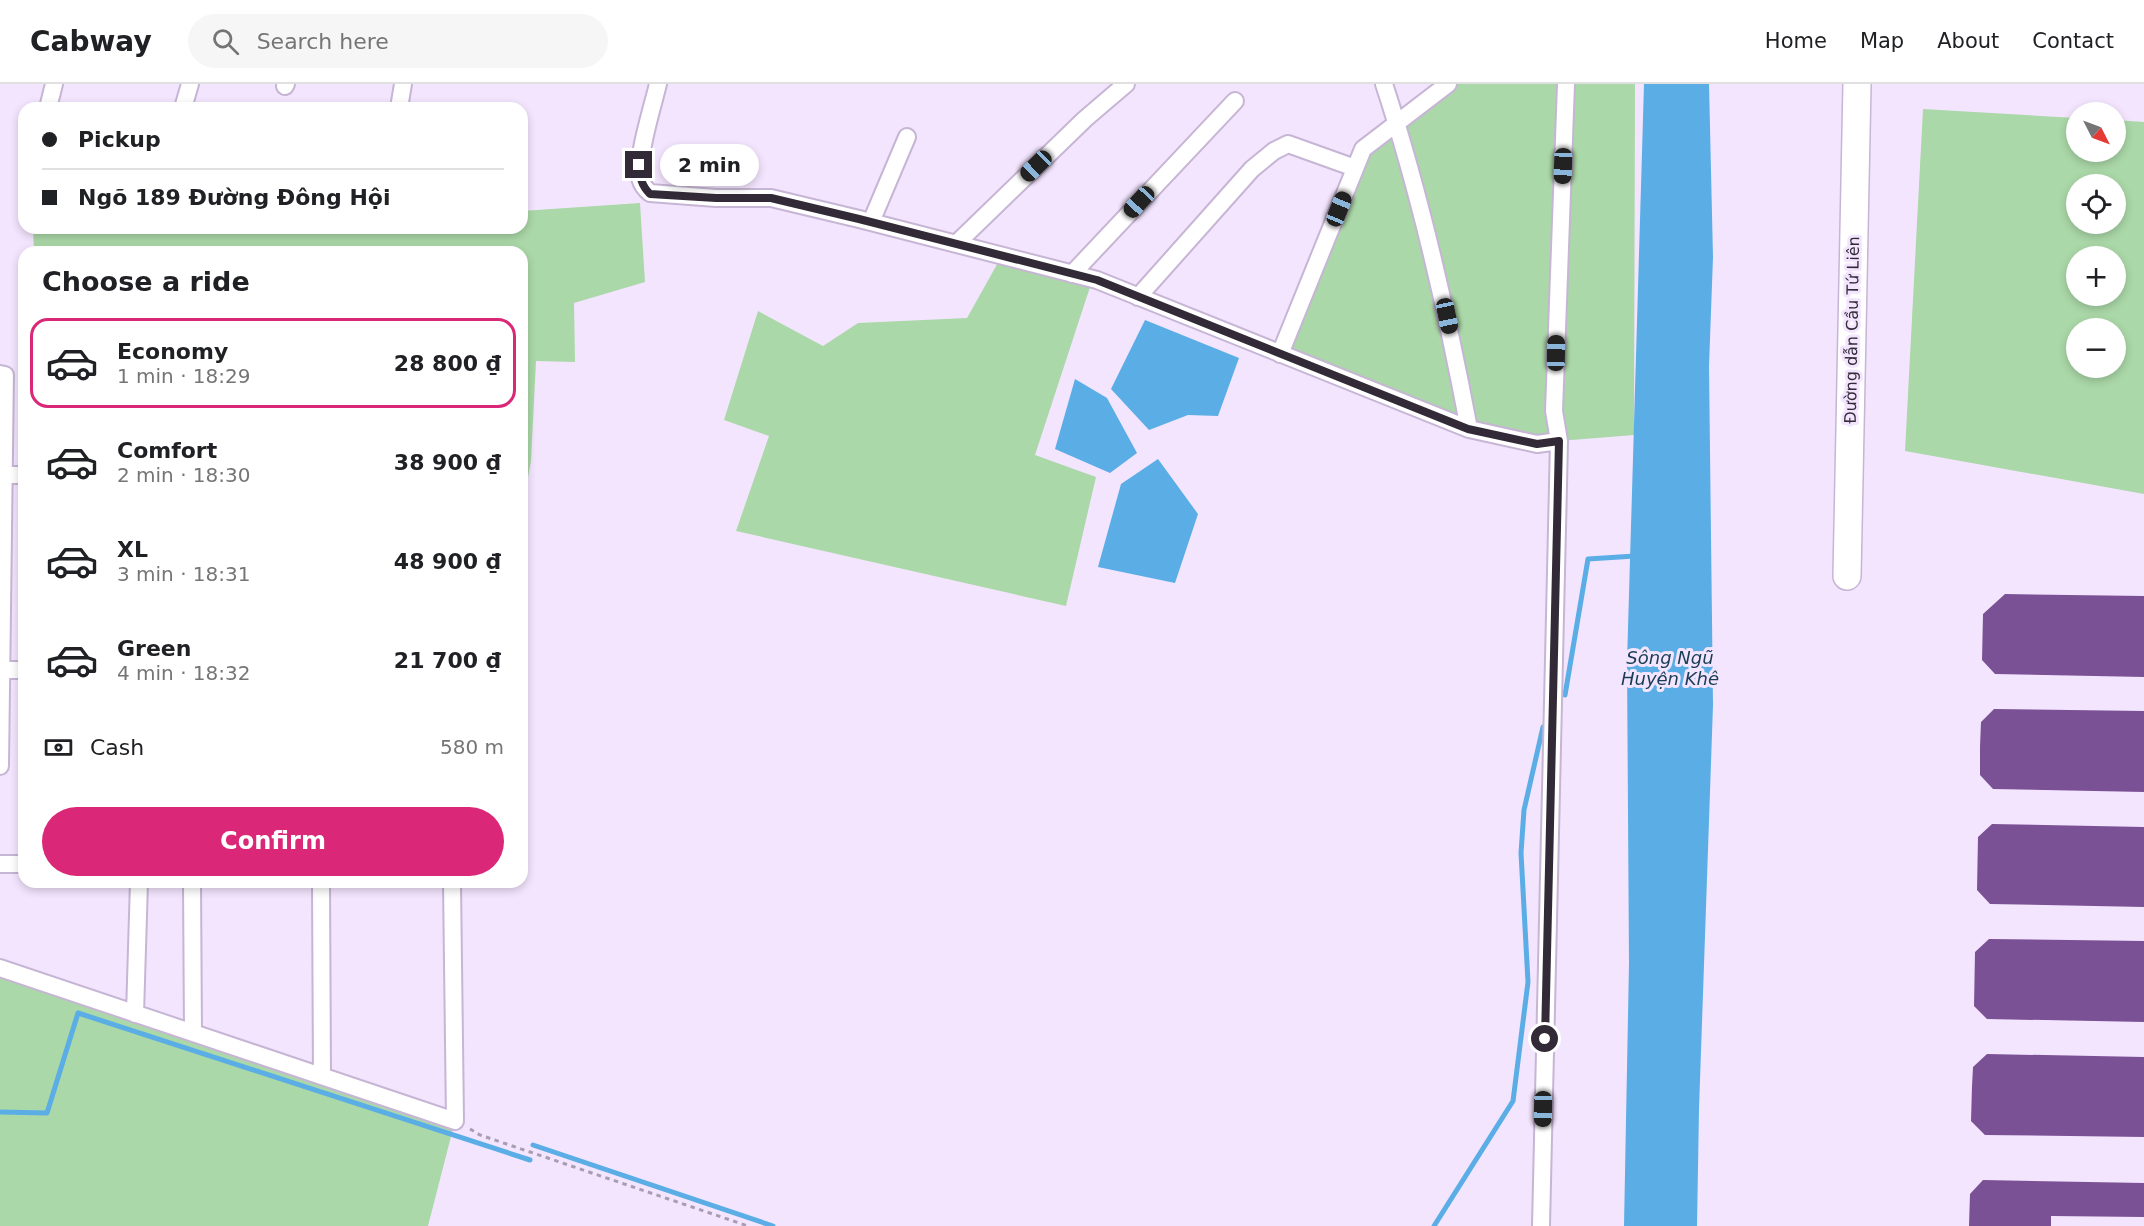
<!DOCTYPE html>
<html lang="en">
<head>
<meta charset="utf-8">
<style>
  :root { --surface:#fff; --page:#f6f6f6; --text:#202124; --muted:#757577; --line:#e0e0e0; --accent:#db2777 }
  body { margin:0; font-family:"DejaVu Sans",sans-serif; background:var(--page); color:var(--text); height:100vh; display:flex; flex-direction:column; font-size:22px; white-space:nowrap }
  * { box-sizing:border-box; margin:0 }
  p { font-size:20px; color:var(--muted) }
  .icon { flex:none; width:33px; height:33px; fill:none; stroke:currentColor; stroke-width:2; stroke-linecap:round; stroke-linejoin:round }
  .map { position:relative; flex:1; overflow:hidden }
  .panel { position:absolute; left:18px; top:162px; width:510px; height:642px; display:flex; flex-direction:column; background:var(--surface); border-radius:18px; box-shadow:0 3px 9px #0003 }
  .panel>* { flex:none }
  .hud { position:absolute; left:18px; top:18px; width:510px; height:132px; border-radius:18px; box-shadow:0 3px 9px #0003; display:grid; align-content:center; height:132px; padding:0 24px; background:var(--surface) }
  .needle { width:39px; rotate:132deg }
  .tools { position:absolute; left:2066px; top:18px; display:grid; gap:12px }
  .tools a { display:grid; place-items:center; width:60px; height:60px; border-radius:50%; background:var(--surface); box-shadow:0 3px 9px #0003; font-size:30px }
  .end { position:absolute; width:27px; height:27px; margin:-14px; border:8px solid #322b37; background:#fff; box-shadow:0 0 0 3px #fff }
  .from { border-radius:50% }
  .bubble { position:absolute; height:42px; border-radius:21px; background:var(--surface); box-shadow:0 3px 9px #0003; font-size:20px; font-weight:700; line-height:42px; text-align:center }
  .car { position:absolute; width:18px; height:36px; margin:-18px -9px; border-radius:8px; box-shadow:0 0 4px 2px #0007; background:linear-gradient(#222 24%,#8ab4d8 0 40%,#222 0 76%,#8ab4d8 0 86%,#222 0) }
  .hud b { display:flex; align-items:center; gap:21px; height:57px; font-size:22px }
  .hud b+b { border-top:2px solid var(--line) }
  .hud i { width:15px; height:15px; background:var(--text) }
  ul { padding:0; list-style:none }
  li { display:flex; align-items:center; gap:18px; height:90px; margin:0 12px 9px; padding:0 12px; border:3px solid transparent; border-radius:18px }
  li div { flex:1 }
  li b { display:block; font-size:22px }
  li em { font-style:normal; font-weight:700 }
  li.selected { border-color:var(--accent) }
  li>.icon { width:54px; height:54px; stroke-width:1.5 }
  h2 { padding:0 24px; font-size:27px; line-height:72px }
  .pay { display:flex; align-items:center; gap:15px; height:66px; padding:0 24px; font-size:22px }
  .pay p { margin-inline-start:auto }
  .button { display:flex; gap:12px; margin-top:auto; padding:12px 24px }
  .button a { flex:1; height:69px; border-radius:36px; background:var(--accent); color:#fff; font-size:24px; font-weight:700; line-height:69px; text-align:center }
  header { display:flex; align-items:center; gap:36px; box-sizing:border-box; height:84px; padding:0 30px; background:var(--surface); border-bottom:2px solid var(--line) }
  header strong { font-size:28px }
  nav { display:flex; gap:33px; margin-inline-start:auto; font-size:21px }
  .search { width:420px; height:54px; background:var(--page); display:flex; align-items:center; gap:15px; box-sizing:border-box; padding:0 21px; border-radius:33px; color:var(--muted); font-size:22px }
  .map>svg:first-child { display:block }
  .green { fill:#abd8a8; fill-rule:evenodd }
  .water { fill:#5bade5 }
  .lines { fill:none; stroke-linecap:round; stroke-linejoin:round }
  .stream { stroke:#5bade5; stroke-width:5 }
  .building { fill:#7b5196 }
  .minor-casing { stroke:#c6b5d4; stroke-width:20 }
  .primary-casing { stroke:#c6b5d4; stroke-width:30 }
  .path { stroke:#a99db1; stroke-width:3; stroke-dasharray:4.5 4.5; stroke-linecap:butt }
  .minor { stroke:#fff; stroke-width:16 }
  .primary { stroke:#fff; stroke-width:27 }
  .route { stroke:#322b37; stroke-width:8 }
  .labels { text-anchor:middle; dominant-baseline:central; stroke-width:6; stroke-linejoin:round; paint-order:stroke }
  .street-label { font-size:16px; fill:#322b37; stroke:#f3e5fe }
  .water-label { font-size:18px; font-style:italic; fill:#193c54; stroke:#f3e5fe }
</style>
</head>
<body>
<header>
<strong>Cabway</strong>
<div class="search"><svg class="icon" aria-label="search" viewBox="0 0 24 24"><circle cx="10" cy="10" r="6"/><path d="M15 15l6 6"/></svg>Search here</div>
<nav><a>Home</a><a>Map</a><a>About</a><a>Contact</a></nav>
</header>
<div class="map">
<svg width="2144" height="1142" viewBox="0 0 2144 1142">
  <rect width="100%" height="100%" fill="#f3e5fe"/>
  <path class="green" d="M1448,0H1635L1634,351L1559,357L1469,345L1280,270L1355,84Z
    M1923,25L2076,34V68H2115V36L2144,38V410L1905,367ZM2076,100H2115V140H2076ZM2076,172H2115V212H2076ZM2076,244H2115V284H2076Z
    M640,119L645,198L574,219L575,278L536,277L531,377L527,399L522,398V168H34L33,144H178L201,149L270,144H522V127Z
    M1000,175L1091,200L1035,371L1096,393L1066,522L736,447L769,352L724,336L758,227L823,262L858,239L967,234Z
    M0,884L455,1037L428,1142H0Z"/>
  <path class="water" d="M1644,0H1709L1713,173L1709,282L1713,621L1699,1025L1697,1142H1624L1629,879L1627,578Z
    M1145,236L1239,274L1218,332L1188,331L1149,346L1111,305Z
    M1075,295L1107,314L1137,369L1110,389L1055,365Z
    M1158,375L1198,430L1175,499L1098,483L1121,400Z"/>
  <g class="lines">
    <path class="stream" d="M1565,611L1588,475L1635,472
      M0,1028L47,1029L78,929L530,1076
      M533,1061L773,1142
      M1434,1142L1513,1017L1528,898L1521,769L1524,726L1543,643"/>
  </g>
  <path class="building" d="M2005,510L2144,512V593L1995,590L1982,576L1983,530Z
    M1994,625L2144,627V708L1993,705L1980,691V662L1981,638Z
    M1992,740L2144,743V823L1990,820L1977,806L1978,753Z
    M1989,855L2144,857V938L1987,935L1974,922L1975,868Z
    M1987,970L2144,973V1053L1985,1051L1971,1037L1972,1002L1973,983Z
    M1983,1096L2144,1099V1133L2051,1132V1142H1969L1970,1110Z"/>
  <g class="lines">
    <g class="minor-casing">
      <path id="minor" d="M658,0C653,21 636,75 640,94C642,101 645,105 650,109L716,114H771L859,135L1097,196L1469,345L1537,360L1559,357L1554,327L1566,0
        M1384,0C1421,113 1447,228 1469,345
        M285,2L286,0
        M48,24L54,0
        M183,24L190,0
        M399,24L403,0
        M871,138L907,53
        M956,160L1085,35L1126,0
        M1072,190L1235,17
        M1138,213L1252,85L1274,67L1288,60L1355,84
        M1280,270L1363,65L1448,0
        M0,290L5,291L0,682
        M4,391H24
        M1,586H24
        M0,780H24
        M192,798L193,949
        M321,798L322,992
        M0,884L455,1037L452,798
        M135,930L139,798
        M1541,1142L1559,357"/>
    </g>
    <g class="primary-casing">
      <path id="primary" d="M1847,492L1857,0"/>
    </g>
    <path class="path" d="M470,1045L480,1051L748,1142"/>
    <use href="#minor" class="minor"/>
    <use href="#primary" class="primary"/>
  </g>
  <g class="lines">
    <path class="route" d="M639,81C640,93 641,101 650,110L716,114H771L859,135L1097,196L1468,345L1537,360L1559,357L1545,955"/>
  </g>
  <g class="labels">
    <g class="street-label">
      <text transform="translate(1852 246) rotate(-89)">Đường dẫn Cầu Tứ Liên</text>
    </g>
    <g class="water-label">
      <text x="1670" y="573">Sông Ngũ<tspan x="1670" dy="21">Huyện Khê</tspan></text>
    </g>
  </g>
</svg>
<div class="tools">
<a><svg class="needle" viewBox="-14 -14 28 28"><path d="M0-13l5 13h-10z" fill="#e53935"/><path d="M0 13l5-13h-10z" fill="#757577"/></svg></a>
<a><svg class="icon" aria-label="locate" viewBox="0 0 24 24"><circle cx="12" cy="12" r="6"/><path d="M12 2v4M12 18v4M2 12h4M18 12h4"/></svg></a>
<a>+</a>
<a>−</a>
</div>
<i class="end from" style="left:1545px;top:955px"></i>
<i class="end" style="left:639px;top:81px"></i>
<div class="bubble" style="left:660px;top:60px;width:99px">2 min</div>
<i class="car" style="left:1036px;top:82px;rotate:226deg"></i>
<i class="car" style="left:1563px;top:82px;rotate:182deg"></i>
<i class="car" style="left:1139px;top:118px;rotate:223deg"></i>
<i class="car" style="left:1339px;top:125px;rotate:22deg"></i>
<i class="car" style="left:1447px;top:232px;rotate:168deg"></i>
<i class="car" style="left:1556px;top:269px;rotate:1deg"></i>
<i class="car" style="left:1543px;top:1025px;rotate:181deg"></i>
<div class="hud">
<b><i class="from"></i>Pickup</b>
<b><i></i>Ngõ 189 Đường Đông Hội</b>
</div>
<section class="panel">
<h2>Choose a ride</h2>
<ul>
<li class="selected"><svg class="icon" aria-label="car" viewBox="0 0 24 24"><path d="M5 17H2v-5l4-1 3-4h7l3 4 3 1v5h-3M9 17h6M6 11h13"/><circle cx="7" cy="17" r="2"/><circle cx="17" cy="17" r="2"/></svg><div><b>Economy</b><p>1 min · 18:29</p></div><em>28 800 ₫</em></li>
<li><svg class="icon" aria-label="car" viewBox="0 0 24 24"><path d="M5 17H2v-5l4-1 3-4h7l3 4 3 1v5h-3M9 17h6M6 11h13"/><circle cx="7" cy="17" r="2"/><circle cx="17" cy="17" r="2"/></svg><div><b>Comfort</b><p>2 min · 18:30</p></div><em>38 900 ₫</em></li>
<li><svg class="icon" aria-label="car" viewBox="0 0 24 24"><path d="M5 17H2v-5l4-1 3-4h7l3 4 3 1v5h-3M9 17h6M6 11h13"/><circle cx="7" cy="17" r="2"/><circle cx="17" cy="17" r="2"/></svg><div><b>XL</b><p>3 min · 18:31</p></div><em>48 900 ₫</em></li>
<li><svg class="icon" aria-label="car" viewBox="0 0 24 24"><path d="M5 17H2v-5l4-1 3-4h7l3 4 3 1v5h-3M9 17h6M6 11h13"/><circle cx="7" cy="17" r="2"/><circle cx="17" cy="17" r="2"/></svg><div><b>Green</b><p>4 min · 18:32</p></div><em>21 700 ₫</em></li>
</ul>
<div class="pay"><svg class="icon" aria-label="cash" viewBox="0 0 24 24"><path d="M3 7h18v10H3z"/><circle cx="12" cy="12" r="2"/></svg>Cash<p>580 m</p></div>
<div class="button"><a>Confirm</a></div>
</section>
</div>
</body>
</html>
